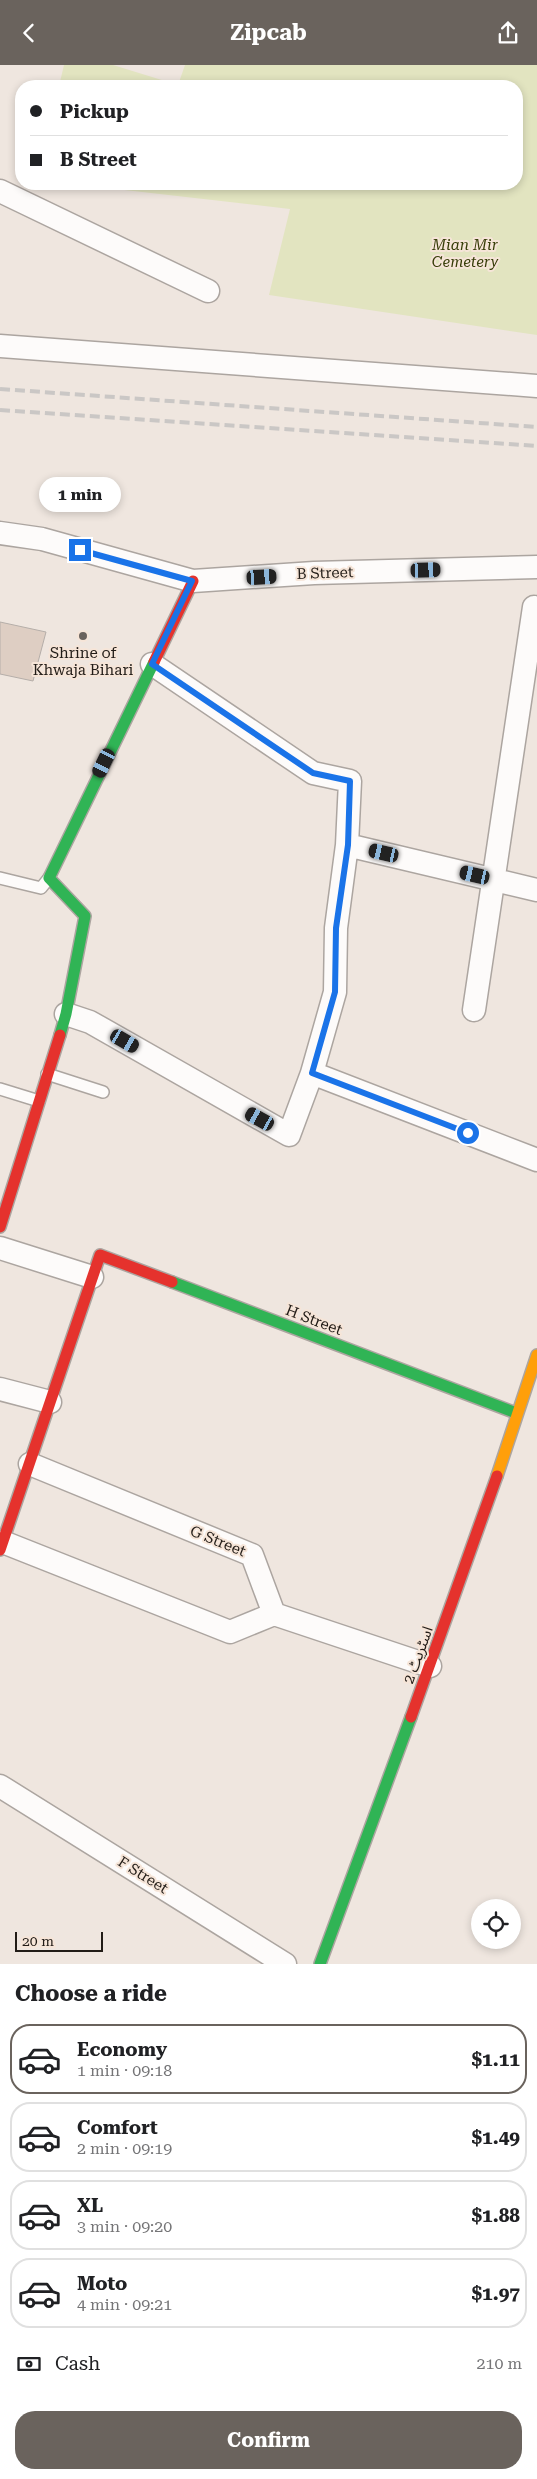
<!DOCTYPE html>
<html lang="en">
<head>
<meta charset="utf-8">
<style>
  :root { --surface:#fff; --page:#f2f2f2; --text:#202124; --muted:#757577; --line:#e0e0e0; --accent:#6a635d }
  body { margin:0; font-family:"Roboto Serif","Noto Sans Arabic",serif; background:var(--page); color:var(--text); height:100vh; display:flex; flex-direction:column; font-size:19px; white-space:nowrap }
  * { box-sizing:border-box; margin:0 }
  p { font-size:16px; color:var(--muted) }
  .icon { flex:none; width:28px; height:28px; fill:none; stroke:currentColor; stroke-width:2; stroke-linecap:round; stroke-linejoin:round }
  .map { position:relative; height:1899px; overflow:hidden }
  .side { display:flex; flex-direction:column; background:var(--surface); flex:1 }
  .side>* { flex:none }
  .guide { position:absolute; left:15px; top:15px; width:508px; height:110px; border-radius:20px; box-shadow:0 2px 8px #0003; display:grid; align-content:center; height:110px; padding:0 15px; background:var(--surface) }
  .fabs { position:absolute; left:471px; top:1834px; display:grid; gap:10px }
  .fabs a { display:grid; place-items:center; width:50px; height:50px; border-radius:50%; background:var(--surface); box-shadow:0 2px 8px #0003; font-size:25px }
  .scale { position:absolute; left:15px; bottom:12px; width:88px; box-sizing:border-box; padding-left:5px; border:2px solid #221c17; border-top:0; font-size:14px; line-height:18px; white-space:nowrap; color:#221c17; -webkit-text-stroke:4px #f6e5d8; paint-order:stroke }
  .end { position:absolute; width:22px; height:22px; margin:-11px; border:6px solid #1a73e8; background:#fff; box-shadow:0 0 0 2px #fff }
  .from { border-radius:50% }
  .bubble { position:absolute; height:35px; border-radius:18px; background:var(--surface); box-shadow:0 2px 8px #0003; font-size:16px; font-weight:700; line-height:35px; text-align:center }
  .car { position:absolute; width:15px; height:30px; margin:-15px -8px; border-radius:6px; box-shadow:0 0 4px 1px #0007; background:linear-gradient(#222 24%,#8ab4d8 0 40%,#222 0 76%,#8ab4d8 0 86%,#222 0) }
  .guide b { display:flex; align-items:center; gap:18px; height:48px; font-size:19px }
  .guide b+b { border-top:1px solid var(--line) }
  .guide i { width:12px; height:12px; background:var(--text) }
  ul { padding:0; list-style:none }
  li { display:flex; align-items:center; gap:15px; height:70px; margin:0 10px 8px; padding:0 5px; border:2px solid var(--line); border-radius:20px }
  li div { flex:1 }
  li b { display:block; font-size:19px }
  li em { font-style:normal; font-weight:700 }
  li.selected { border-color:var(--accent) }
  li>.icon { width:45px; height:45px; stroke-width:1.5 }
  h2 { padding:0 15px; font-size:22px; line-height:60px }
  .pay { display:flex; align-items:center; gap:12px; height:55px; padding:0 15px; font-size:19px }
  .pay p { margin-inline-start:auto }
  .cta { display:flex; gap:10px; margin-top:auto; padding:10px 15px }
  .cta a { flex:1; height:58px; border-radius:20px; background:var(--accent); color:#fff; font-size:20px; font-weight:700; line-height:58px; text-align:center }
  header { display:flex; justify-content:space-between; align-items:center; height:65px; padding:0 15px; background:var(--accent); color:#fff; font-size:22px; font-weight:700 }
  .map>svg:first-child { display:block }
  .green { fill:#e2e4c0 }
  .building { fill:#decec3; stroke:#b5aea9 }
  .lines { fill:none; stroke-linecap:round; stroke-linejoin:round }
  .lane-casing { stroke:#aca5a0; stroke-width:14 }
  .street-casing { stroke:#aca5a0; stroke-width:25 }
  .fast-casing { stroke:#aca5a0; stroke-width:14 }
  .slow-casing { stroke:#aca5a0; stroke-width:14 }
  .jam-casing { stroke:#aca5a0; stroke-width:14 }
  .lane { stroke:#fdfbfa; stroke-width:11 }
  .street { stroke:#fdfbfa; stroke-width:22 }
  .fast { stroke:#30b455; stroke-width:11 }
  .slow { stroke:#ff9f0a; stroke-width:11 }
  .jam { stroke:#e5322d; stroke-width:11 }
  .rail { stroke:#cac7c5; stroke-width:4; stroke-dasharray:10 5; stroke-linecap:butt }
  .route { stroke:#1a73e8; stroke-width:6 }
  .poi-dot { fill:#6a635d; stroke:#f6e5d8; stroke-width:2 }
  .labels { text-anchor:middle; dominant-baseline:central; stroke-width:4; stroke-linejoin:round; paint-order:stroke }
  .park-label { font-size:15px; font-style:italic; fill:#373d08; stroke:#f6e5d8 }
  .street-label { font-size:15px; fill:#221c17; stroke:#f6e5d8 }
  .poi-label { font-size:15px; fill:#221c17; stroke:#f6e5d8 }
</style>
</head>
<body>
<header><svg class="icon" aria-label="back" viewBox="0 0 24 24"><path d="M15 5l-7 7 7 7"/></svg>Zipcab<svg class="icon" aria-label="share" viewBox="0 0 24 24"><path d="M12 15V3M7 8l5-5 5 5M5 13v7h14v-7"/></svg></header>
<div class="map">
<svg width="537" height="1899" viewBox="0 0 537 1899">
  <rect width="100%" height="100%" fill="#efe6df"/>
  <path class="green" d="M64,0H113L178,20L185,0H537V270L269,230L290,144L72,119H516V21H59Z"/>
  <path class="building" d="M0,557L46,567L33,616L0,609Z"/>
  <g class="lines">
    <g class="lane-casing">
      <path id="lane" d="M0,813L41,823L49,813
        M47,1009L103,1027
        M0,1024L39,1036"/>
    </g>
    <g class="street-casing">
      <path id="street" d="M0,126L208,226
        M0,281L537,321
        M0,468L42,474L193,516L314,508L537,502
        M152,599L313,708L350,716L347,780L537,825
        M347,780L336,863L335,927L312,1008L537,1095
        M474,945L534,542
        M66,949L90,957L289,1070L312,1008
        M0,1183L92,1212
        M0,1324L50,1337
        M30,1399L252,1490L274,1549L430,1601
        M3,1477L230,1567L274,1549
        M0,1721L285,1899"/>
    </g>
    <g class="fast-casing">
      <path id="fast" d="M60,970L66,949L85,851L49,813L154,597
        M172,1217L516,1348
        M320,1899L411,1652"/>
    </g>
    <g class="slow-casing">
      <path id="slow" d="M497,1411L537,1290"/>
    </g>
    <g class="jam-casing">
      <path id="jam" d="M154,597L193,516
        M0,1162L60,970
        M0,1485L100,1190L172,1217
        M411,1652L497,1411"/>
    </g>
    <use href="#lane" class="lane"/>
    <use href="#street" class="street"/>
    <use href="#fast" class="fast"/>
    <use href="#slow" class="slow"/>
    <use href="#jam" class="jam"/>
    <path class="rail" d="M0,324L537,362
      M0,345L537,381"/>
  </g>
  <g class="lines">
    <path class="route" d="M80,485L192,516L152,599L313,708L350,716L348,780L336,863L335,927L312,1008L468,1068"/>
  </g>
  <circle class="poi-dot" cx="83" cy="571" r="5"/>
  <g class="labels">
    <g class="park-label">
      <text x="465" y="180">Mian Mir<tspan x="465" dy="17">Cemetery</tspan></text>
    </g>
    <g class="street-label">
      <text transform="translate(325 508) rotate(-2)">B Street</text>
      <text transform="translate(314 1255) rotate(21)">H Street</text>
      <text transform="translate(218 1476) rotate(22)">G Street</text>
      <text transform="translate(418 1590) rotate(-70)">اسٹریٹ 2</text>
      <text transform="translate(143 1810) rotate(32)">F Street</text>
    </g>
    <g class="poi-label">
      <text x="83" y="588">Shrine of<tspan x="83" dy="17">Khwaja Bihari</tspan></text>
    </g>
  </g>
</svg>
<div class="fabs">
<a><svg class="icon" aria-label="locate" viewBox="0 0 24 24"><circle cx="12" cy="12" r="6"/><path d="M12 2v4M12 18v4M2 12h4M18 12h4"/></svg></a>
</div>
<div class="scale">20 m</div>
<i class="end from" style="left:468px;top:1068px"></i>
<i class="end" style="left:80px;top:485px"></i>
<div class="bubble" style="left:39px;top:412px;width:82px">1 min</div>
<i class="car" style="left:426px;top:505px;rotate:88deg"></i>
<i class="car" style="left:262px;top:512px;rotate:87deg"></i>
<i class="car" style="left:104px;top:698px;rotate:206deg"></i>
<i class="car" style="left:384px;top:788px;rotate:283deg"></i>
<i class="car" style="left:475px;top:810px;rotate:283deg"></i>
<i class="car" style="left:125px;top:976px;rotate:120deg"></i>
<i class="car" style="left:260px;top:1054px;rotate:299deg"></i>
<div class="guide">
<b><i class="from"></i>Pickup</b>
<b><i></i>B Street</b>
</div>
</div>
<section class="side">
<h2>Choose a ride</h2>
<ul>
<li class="selected"><svg class="icon" aria-label="car" viewBox="0 0 24 24"><path d="M5 17H2v-5l4-1 3-4h7l3 4 3 1v5h-3M9 17h6M6 11h13"/><circle cx="7" cy="17" r="2"/><circle cx="17" cy="17" r="2"/></svg><div><b>Economy</b><p>1 min · 09:18</p></div><em>$1.11</em></li>
<li><svg class="icon" aria-label="car" viewBox="0 0 24 24"><path d="M5 17H2v-5l4-1 3-4h7l3 4 3 1v5h-3M9 17h6M6 11h13"/><circle cx="7" cy="17" r="2"/><circle cx="17" cy="17" r="2"/></svg><div><b>Comfort</b><p>2 min · 09:19</p></div><em>$1.49</em></li>
<li><svg class="icon" aria-label="car" viewBox="0 0 24 24"><path d="M5 17H2v-5l4-1 3-4h7l3 4 3 1v5h-3M9 17h6M6 11h13"/><circle cx="7" cy="17" r="2"/><circle cx="17" cy="17" r="2"/></svg><div><b>XL</b><p>3 min · 09:20</p></div><em>$1.88</em></li>
<li><svg class="icon" aria-label="car" viewBox="0 0 24 24"><path d="M5 17H2v-5l4-1 3-4h7l3 4 3 1v5h-3M9 17h6M6 11h13"/><circle cx="7" cy="17" r="2"/><circle cx="17" cy="17" r="2"/></svg><div><b>Moto</b><p>4 min · 09:21</p></div><em>$1.97</em></li>
</ul>
<div class="pay"><svg class="icon" aria-label="cash" viewBox="0 0 24 24"><path d="M3 7h18v10H3z"/><circle cx="12" cy="12" r="2"/></svg>Cash<p>210 m</p></div>
<div class="cta"><a>Confirm</a></div>
</section>
</body>
</html>
